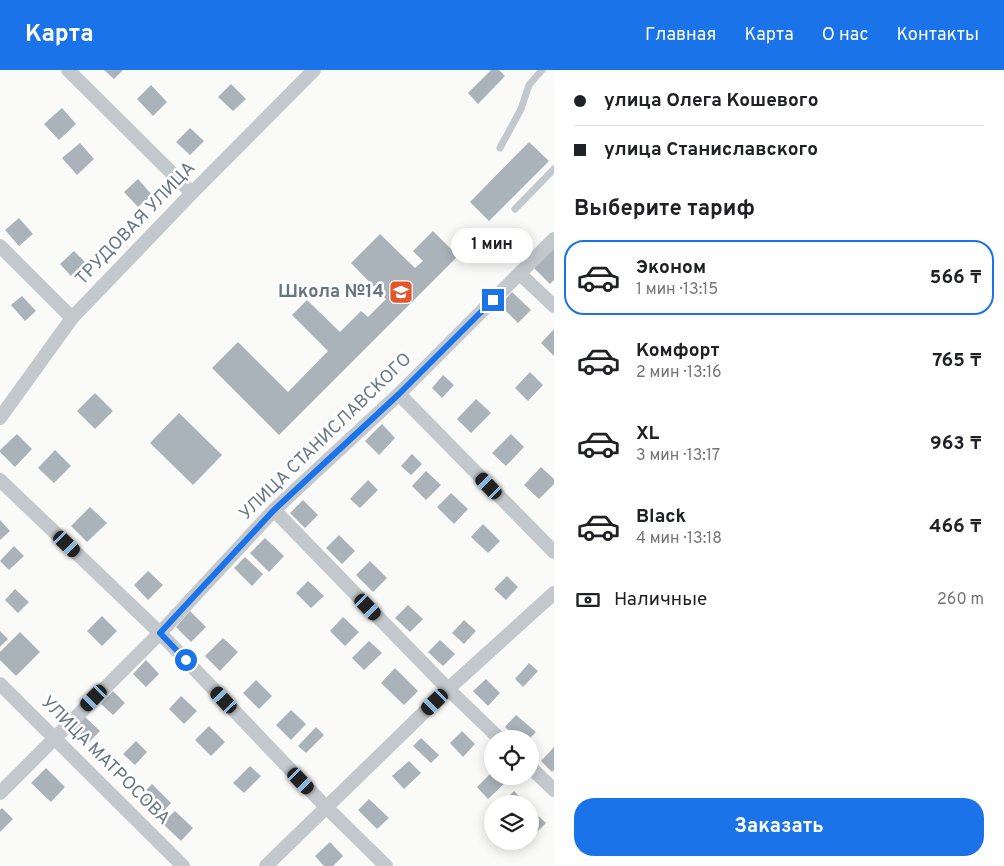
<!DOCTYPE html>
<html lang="ru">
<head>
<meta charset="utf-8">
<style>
  :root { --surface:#fff; --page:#f2f2f2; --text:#202124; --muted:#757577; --line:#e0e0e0; --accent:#1a73e8 }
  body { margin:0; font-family:Overpass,sans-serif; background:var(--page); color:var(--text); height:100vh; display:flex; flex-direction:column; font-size:19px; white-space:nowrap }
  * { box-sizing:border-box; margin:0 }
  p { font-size:16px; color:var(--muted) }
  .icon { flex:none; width:28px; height:28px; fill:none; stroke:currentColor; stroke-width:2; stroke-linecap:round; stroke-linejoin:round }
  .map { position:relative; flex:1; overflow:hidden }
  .side { display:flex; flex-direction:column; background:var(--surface); width:450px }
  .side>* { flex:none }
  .banner { display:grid; align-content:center; height:110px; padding:0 20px; background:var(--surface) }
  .controls { position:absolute; left:484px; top:660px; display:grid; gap:10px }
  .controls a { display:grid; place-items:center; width:55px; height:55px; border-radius:50%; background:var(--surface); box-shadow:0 2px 12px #0003; font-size:25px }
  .end { position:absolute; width:22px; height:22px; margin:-11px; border:6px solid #1a73e8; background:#fff; box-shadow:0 0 0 2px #fff }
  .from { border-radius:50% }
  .bubble { position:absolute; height:35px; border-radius:18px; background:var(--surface); box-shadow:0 2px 12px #0003; font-size:16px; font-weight:700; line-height:35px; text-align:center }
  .car { position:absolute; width:15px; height:30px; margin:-15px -8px; border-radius:6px; box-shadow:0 0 4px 1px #0007; background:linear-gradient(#222 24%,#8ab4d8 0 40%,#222 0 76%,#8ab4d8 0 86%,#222 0) }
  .banner b { display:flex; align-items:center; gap:18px; height:48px; font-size:19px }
  .banner b+b { border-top:1px solid var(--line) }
  .banner i { width:12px; height:12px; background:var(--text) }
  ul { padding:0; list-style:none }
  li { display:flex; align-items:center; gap:15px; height:75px; margin:0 10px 8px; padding:0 10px; border:2px solid transparent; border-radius:20px }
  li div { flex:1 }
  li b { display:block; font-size:19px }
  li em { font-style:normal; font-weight:700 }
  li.selected { border-color:var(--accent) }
  li>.icon { width:45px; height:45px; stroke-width:1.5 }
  h2 { padding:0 20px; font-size:22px; line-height:60px }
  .pay { display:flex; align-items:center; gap:12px; height:55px; padding:0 20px; font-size:19px }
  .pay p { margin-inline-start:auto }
  .button { display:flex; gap:10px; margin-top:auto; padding:10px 20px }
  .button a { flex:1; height:58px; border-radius:20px; background:var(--accent); color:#fff; font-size:20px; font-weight:700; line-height:58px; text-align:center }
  header { display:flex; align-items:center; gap:30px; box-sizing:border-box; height:70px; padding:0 25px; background:var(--accent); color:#fff }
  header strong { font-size:24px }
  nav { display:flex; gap:28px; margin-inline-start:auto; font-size:18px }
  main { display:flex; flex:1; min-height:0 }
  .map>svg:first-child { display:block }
  .building { fill:#aab3b9 }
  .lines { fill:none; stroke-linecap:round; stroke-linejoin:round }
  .lane { stroke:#c3c8cc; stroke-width:7 }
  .street { stroke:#c3c8cc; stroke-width:14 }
  .route { stroke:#1a73e8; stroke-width:6 }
  .labels { text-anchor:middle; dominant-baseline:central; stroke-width:5; stroke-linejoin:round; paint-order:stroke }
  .street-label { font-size:18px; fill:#657683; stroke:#fff }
  .poi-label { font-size:18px; font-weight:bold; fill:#657683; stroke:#fff; text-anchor:end }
</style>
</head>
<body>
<header>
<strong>Карта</strong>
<nav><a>Главная</a><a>Карта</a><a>О нас</a><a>Контакты</a></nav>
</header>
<main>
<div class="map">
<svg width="554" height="796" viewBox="0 0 554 796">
  <rect width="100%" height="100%" fill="#fafaf8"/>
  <path class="building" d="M104,0H123L114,9Z
    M491,0H499L505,6L478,34L468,23Z
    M231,14L246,29L233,41L218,27Z
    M151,15L167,32L153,46L137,29Z
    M62,38L76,54L59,70L44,54Z
    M190,58L204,71L190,85L176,72Z
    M529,72L549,91L489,151L470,132Z
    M80,73L94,89L77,105L62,88Z
    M138,109L152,125L138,137L124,122Z
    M19,148L33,164L19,176L5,160Z
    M433,161L458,186L279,365L212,298L238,272L288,322L328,281L292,245L307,230L340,262L361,241L368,247L386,229L351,193L380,164L415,198L423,191L413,181Z
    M554,178V210L550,214L534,198Z
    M74,181L86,193L71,206L60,194Z
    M512,222L531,240L518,253L500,235Z
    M22,226L36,241L25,251L11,235Z
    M554,259V286L541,273Z
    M530,302L543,315L528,331L515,318Z
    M443,305L454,315L442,328L432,318Z
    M95,323L113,341L95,359L77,341Z
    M476,329L491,343L471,363L457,349Z
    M179,343L222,385L193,415L150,373Z
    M382,354L395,368L379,385L365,371Z
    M17,364L32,379L15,397L0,382V380Z
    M511,364L524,377L506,396L492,383Z
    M55,380L71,396L54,413L38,398Z
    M412,384L422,394L411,405L401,396Z
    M541,397L554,409V414L539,429L524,415Z
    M426,401L441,415L426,430L412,416Z
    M368,410L378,420L360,438L350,429Z
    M451,423L468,439L454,454L437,437Z
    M303,430L318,445L305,458L290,443Z
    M90,437L107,453L87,472L71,456Z
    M0,450L10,461L0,470Z
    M483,454L500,471L488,483L471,467Z
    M339,465L355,481L342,494L326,478Z
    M265,468L284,486L269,502L250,483Z
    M14,476L24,486L9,500L0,491Z
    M245,487L263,504L252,516L234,498Z
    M370,491L387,508L373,522L356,505Z
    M148,501L163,515L148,530L134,515Z
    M507,506L518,517L506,530L494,519Z
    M308,511L324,526L311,538L296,523Z
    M15,519L29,532L18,543L5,530Z
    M408,535L423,549L410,562L395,548Z
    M190,541L206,557L191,572L176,557Z
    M102,546L117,561L102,576L87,561Z
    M343,547L359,562L345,576L330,561Z
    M464,550L476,561L464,574L452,563Z
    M0,561L8,569L0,577Z
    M20,562L40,582L16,606L0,590V582Z
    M223,568L238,582L220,601L205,586Z
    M440,570L455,584L443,596L428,582Z
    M369,571L382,583L364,600L352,588Z
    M146,590L159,604L146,617L133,604Z
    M529,593L538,601L523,617L515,609Z
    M395,598L418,621L404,635L381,613Z
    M486,609L500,623L488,636L473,621Z
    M256,610L272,626L259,639L243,623Z
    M113,621L125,633L113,645L101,634Z
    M181,626L197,641L184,654L169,639Z
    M291,640L306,654L291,670L276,655Z
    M516,645L536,662L529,669H518L505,657Z
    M85,647L100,661L85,676L71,662Z
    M209,656L225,672L211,686L195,670Z
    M316,657L324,665L306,683L298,676Z
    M462,661L475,674L463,687L450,673Z
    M421,668L439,685L431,693L413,676Z
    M136,671L147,682L135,695L123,684Z
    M554,677V700L552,702L541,691Z
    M409,691L421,703L404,719L392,706Z
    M250,696L261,706L244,723L233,713Z
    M46,698L65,717L51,732L31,713Z
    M492,702V706H502L507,711L488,729L477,717Z
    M152,714L171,733L157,748L137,729Z
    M514,721L525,732L524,734H501Z
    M369,729L389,748L377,759L358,740Z
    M2,738L13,749L0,762V740Z
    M175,741L193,758L181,771L162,753Z
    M533,741L546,753L530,769V744Z
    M330,772L343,786L333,796H324L315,786Z"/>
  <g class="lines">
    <path class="lane" d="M500,78L521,39L529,15L542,0
      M515,139L554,99"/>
    <path class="street" d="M68,0L192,123
      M0,176L72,248
      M520,204L554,236
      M399,324L554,482
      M0,348L72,248L192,123L314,0
      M0,410L160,563L326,737L386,796
      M274,440L448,619L500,669
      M0,614L183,796
      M530,697L554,720
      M0,723L160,563L274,440L399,324L554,169
      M266,796L448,619L554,523"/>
  </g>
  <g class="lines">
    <path class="route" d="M186,590L160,563L274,440L399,324L493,230"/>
  </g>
  <defs>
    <g id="school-square" transform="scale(1.25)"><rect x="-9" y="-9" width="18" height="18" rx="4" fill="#e4572e" stroke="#fff"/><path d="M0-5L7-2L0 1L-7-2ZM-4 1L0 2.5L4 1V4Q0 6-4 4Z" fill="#fff"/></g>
  </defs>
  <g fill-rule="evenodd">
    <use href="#school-square" x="401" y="222"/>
  </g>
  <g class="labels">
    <g class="street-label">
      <text transform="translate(136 154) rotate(-46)">ТРУДОВАЯ УЛИЦА</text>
      <text transform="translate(326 367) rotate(-44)">УЛИЦА СТАНИСЛАВСКОГО</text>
      <text transform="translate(105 691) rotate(45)">УЛИЦА МАТРОСОВА</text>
    </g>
    <g class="poi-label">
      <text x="384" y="222">Школа №14</text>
    </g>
  </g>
</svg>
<div class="controls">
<a><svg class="icon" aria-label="locate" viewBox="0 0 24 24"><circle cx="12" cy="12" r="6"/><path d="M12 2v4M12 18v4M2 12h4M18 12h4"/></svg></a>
<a><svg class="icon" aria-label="layers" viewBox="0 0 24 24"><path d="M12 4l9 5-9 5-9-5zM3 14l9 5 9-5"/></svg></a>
</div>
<i class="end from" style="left:186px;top:590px"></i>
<i class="end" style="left:493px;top:230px"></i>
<div class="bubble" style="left:451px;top:158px;width:82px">1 мин</div>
<i class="car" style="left:489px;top:416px;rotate:316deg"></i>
<i class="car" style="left:67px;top:474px;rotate:134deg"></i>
<i class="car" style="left:368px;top:537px;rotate:136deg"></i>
<i class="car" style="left:94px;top:628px;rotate:225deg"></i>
<i class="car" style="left:224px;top:630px;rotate:317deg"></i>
<i class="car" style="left:435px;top:632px;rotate:226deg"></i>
<i class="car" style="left:301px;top:711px;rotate:136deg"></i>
</div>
<section class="side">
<div class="banner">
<b><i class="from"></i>улица Олега Кошевого</b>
<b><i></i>улица Станиславского</b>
</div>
<h2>Выберите тариф</h2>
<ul>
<li class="selected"><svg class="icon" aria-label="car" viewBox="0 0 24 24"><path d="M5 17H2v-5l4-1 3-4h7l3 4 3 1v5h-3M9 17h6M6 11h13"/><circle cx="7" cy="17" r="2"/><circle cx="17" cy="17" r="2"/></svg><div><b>Эконом</b><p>1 мин · 13:15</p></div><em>566 ₸</em></li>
<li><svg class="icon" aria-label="car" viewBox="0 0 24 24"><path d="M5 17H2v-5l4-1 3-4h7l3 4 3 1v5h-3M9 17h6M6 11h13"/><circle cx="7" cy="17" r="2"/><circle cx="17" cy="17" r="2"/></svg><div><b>Комфорт</b><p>2 мин · 13:16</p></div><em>765 ₸</em></li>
<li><svg class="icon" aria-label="car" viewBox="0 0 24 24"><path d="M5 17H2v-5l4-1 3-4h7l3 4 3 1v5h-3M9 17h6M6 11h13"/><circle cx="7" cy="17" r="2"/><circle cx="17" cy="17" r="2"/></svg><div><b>XL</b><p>3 мин · 13:17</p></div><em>963 ₸</em></li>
<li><svg class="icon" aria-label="car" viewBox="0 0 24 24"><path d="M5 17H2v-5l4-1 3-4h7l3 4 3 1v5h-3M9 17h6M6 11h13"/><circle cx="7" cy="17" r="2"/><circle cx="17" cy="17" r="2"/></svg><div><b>Black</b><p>4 мин · 13:18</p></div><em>466 ₸</em></li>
</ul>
<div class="pay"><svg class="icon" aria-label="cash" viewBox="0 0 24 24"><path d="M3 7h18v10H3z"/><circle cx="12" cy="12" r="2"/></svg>Наличные<p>260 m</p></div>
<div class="button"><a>Заказать</a></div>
</section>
</main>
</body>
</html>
